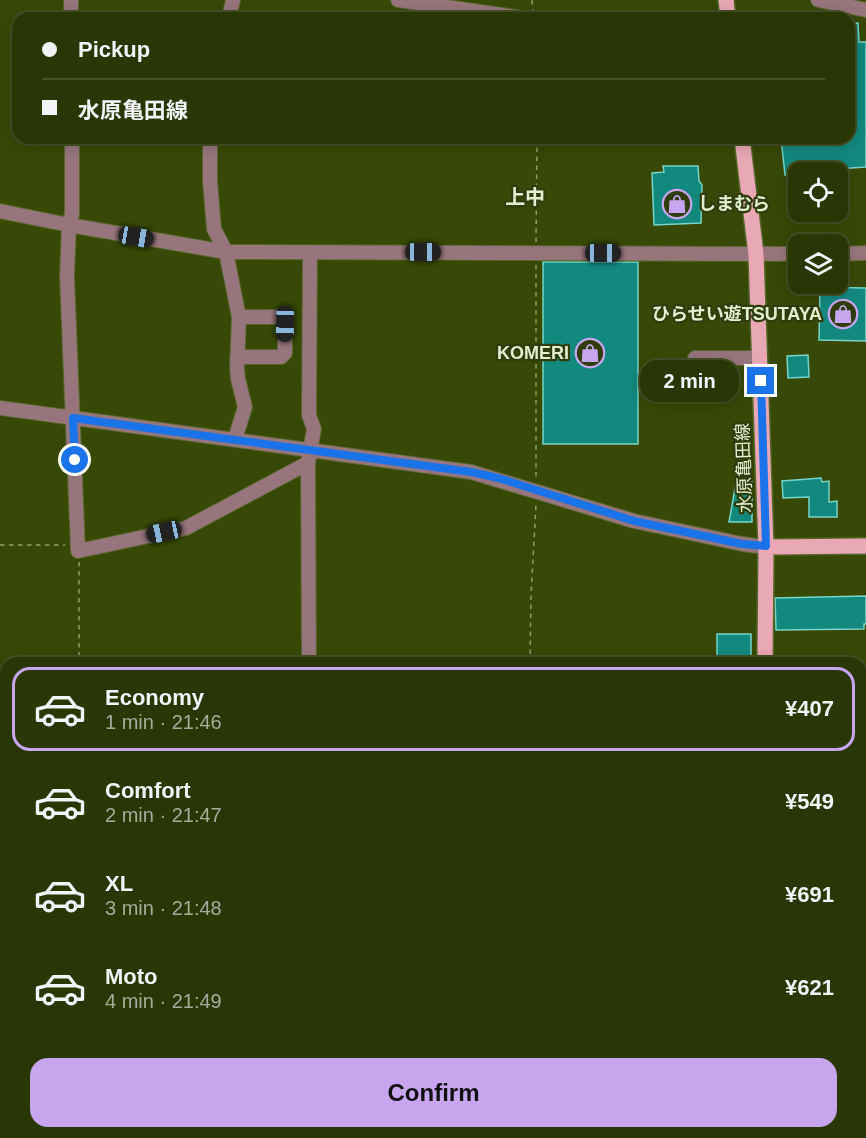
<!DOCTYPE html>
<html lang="en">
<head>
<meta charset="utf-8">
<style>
  :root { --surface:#293704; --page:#313f0e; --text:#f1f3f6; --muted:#a5ac9a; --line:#455126; --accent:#c7a6ef }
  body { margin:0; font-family:Arial,"Noto Sans JP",sans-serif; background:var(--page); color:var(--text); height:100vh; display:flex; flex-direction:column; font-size:22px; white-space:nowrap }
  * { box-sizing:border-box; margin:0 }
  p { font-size:20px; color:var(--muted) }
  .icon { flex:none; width:33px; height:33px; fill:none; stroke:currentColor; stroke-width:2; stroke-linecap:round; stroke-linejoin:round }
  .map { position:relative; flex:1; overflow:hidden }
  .details { position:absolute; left:0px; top:657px; width:867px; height:482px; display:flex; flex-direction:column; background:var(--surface); border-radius:18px 18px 0 0; box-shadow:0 3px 15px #0003,0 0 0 2px var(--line) }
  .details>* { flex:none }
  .top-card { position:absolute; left:12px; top:12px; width:843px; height:132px; border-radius:18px; box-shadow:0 3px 15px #0003,0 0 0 2px var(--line); display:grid; align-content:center; height:132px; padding:0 30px; background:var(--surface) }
  .tools { position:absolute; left:788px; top:162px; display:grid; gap:12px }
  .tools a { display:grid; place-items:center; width:60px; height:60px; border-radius:12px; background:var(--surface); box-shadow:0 3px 15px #0003,0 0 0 2px var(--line); font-size:30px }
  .end { position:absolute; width:27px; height:27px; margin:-14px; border:8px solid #1a73e8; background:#fff; box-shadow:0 0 0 3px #fff }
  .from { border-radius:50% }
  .bubble { position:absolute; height:42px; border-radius:18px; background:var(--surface); box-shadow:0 3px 15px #0003,0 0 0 2px var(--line); font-size:20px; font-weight:700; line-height:42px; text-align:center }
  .car { position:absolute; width:18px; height:36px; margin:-18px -9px; border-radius:8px; box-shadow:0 0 4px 2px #0007; background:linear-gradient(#222 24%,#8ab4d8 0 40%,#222 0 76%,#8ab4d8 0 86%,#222 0) }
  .top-card b { display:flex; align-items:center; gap:21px; height:57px; font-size:22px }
  .top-card b+b { border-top:2px solid var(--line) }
  .top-card i { width:15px; height:15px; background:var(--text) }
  ul { padding:10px 0 0; list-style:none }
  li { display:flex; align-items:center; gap:18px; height:84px; margin:0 12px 9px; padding:0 18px; border:3px solid transparent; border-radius:18px }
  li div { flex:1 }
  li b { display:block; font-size:22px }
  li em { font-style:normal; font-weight:700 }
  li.on { border-color:var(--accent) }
  li>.icon { width:54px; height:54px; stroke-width:1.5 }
  .primary-button { display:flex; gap:12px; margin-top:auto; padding:12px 30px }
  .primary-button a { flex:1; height:69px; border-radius:18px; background:var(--accent); color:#111; font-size:24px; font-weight:700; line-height:69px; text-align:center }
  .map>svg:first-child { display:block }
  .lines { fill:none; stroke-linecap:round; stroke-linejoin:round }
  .stream { stroke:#20290d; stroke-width:3 }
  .river { stroke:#20290d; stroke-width:18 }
  .building { fill:#13897e; stroke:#77d4c8; stroke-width:1.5 }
  .minor-casing { stroke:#566729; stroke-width:16 }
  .major-casing { stroke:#566729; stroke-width:18 }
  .path { stroke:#8e9d6b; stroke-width:1.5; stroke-dasharray:4.5 4.5; stroke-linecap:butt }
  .minor { stroke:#96767c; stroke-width:14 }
  .major { stroke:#e8a8b5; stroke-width:15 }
  .route { stroke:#1a73e8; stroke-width:8 }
  .labels { text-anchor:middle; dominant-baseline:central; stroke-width:4.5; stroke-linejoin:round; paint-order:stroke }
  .poi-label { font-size:18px; font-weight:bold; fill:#e2efce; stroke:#2f3d0d; text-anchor:end }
  .street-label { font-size:18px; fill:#e2efce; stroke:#2f3d0d }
  .neighbourhood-label { font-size:20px; font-weight:bold; fill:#e2efce; stroke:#2f3d0d }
</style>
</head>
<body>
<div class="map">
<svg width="866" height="1138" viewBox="0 0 866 1138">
  <rect width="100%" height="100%" fill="#374905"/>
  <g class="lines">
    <path class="stream" d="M725,1132V1138"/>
    <path class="river" d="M0,1090H6
      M861,1093H866"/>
  </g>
  <path class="building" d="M858,23L859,42H866V167L821,170L819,172H798V175H785L781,138H849V24Z
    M663,166H698L699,181L702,185L701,223L654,225L652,173L664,172Z
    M543,262H638V444H543Z
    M820,287L866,288V341L819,340Z
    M808,355L809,377L788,378L787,356Z
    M821,478L822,482L829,481V502L837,501V517H809V497L783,498L782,481Z
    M752,482V522H729L736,483Z
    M866,596V624H864V629L776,630L775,598Z
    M717,634H751V657L717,658Z"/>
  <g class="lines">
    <g class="minor-casing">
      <path id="minor" d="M71,0V18
        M398,0L523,18
        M818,0L866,10
        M229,18L233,0
        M72,138V214L69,225L67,276L78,551L186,528L308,463
        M210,138V181L214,229L226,252L239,317L237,368L238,379L245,407L235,439
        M0,211L69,225L226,252L798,254
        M837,254L866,253
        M237,357H281L285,353V324L280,317H239
        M695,358H760
        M0,408L471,472L634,521L742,544L766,547
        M309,663L308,463L314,429L309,415L310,252
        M861,921H866
        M861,1066H866
        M80,1132V1138
        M101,1138L102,1134H168V1138
        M310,1138V1132
        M806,1138V1133L866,1134"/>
    </g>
    <g class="major-casing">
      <path id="major" d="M726,0L728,18
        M742,138L756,254L766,547L765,663
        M766,547L866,546
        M763,1138V1132"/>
    </g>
    <path class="path" d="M532,0L533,11
      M536,242L537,138
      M536,265V479
      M0,545H65
      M79,562V663
      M530,663L531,595L536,505
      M0,921H6
      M0,1066H6
      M0,1117H6"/>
    <use href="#minor" class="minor"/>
    <use href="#major" class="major"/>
  </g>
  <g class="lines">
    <path class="route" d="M75,460L73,418L471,472L498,478L634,521L742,544L766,546L761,381"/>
  </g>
  <defs>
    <g id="shop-ring" transform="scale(1.5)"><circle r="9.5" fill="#2f3d0d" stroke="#c7a6ef" stroke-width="1.5"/><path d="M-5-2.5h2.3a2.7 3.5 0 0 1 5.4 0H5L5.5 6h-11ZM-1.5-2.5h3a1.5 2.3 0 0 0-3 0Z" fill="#c7a6ef"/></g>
  </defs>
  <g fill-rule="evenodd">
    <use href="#shop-ring" x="677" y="204"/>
    <use href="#shop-ring" x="843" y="314"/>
    <use href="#shop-ring" x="590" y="353"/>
  </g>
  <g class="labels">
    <g class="poi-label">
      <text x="698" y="204" text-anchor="start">しまむら</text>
      <text x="822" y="314">ひらせい遊TSUTAYA</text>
      <text x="569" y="353">KOMERI</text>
    </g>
    <g class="street-label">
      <text transform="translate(744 468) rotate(-92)">水原亀田線</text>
    </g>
    <g class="neighbourhood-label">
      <text x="525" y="197">上中</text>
    </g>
  </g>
</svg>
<div class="tools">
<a><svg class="icon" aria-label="locate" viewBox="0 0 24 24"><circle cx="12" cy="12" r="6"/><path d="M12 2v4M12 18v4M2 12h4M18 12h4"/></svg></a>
<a><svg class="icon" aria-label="layers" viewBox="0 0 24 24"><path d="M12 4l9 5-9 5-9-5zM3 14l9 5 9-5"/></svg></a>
</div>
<i class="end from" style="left:75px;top:460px"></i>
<i class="end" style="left:761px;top:381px"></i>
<div class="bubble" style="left:640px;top:360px;width:99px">2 min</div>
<i class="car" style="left:136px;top:237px;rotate:100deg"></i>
<i class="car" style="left:423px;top:252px;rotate:90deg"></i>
<i class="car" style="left:603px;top:253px;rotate:90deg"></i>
<i class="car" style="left:285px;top:324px;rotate:181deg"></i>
<i class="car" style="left:164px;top:532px;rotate:258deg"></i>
<div class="top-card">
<b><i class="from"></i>Pickup</b>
<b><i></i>水原亀田線</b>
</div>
<section class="details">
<ul>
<li class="on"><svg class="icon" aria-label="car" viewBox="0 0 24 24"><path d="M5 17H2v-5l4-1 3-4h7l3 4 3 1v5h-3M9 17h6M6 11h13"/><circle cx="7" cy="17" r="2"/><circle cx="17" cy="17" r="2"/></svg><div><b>Economy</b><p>1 min · 21:46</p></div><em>¥407</em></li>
<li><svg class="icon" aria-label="car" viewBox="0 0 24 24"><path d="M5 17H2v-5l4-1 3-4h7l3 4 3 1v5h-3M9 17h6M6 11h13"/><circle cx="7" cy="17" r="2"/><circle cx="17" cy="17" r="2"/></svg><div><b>Comfort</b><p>2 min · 21:47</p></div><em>¥549</em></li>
<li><svg class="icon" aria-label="car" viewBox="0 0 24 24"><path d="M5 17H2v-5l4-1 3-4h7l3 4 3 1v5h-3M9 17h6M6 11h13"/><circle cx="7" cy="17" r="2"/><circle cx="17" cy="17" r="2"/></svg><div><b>XL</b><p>3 min · 21:48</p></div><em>¥691</em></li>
<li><svg class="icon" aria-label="car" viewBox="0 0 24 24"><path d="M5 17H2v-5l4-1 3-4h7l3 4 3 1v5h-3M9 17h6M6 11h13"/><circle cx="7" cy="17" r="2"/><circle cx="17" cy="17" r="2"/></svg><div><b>Moto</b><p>4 min · 21:49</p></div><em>¥621</em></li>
</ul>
<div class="primary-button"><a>Confirm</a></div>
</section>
</div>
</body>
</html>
